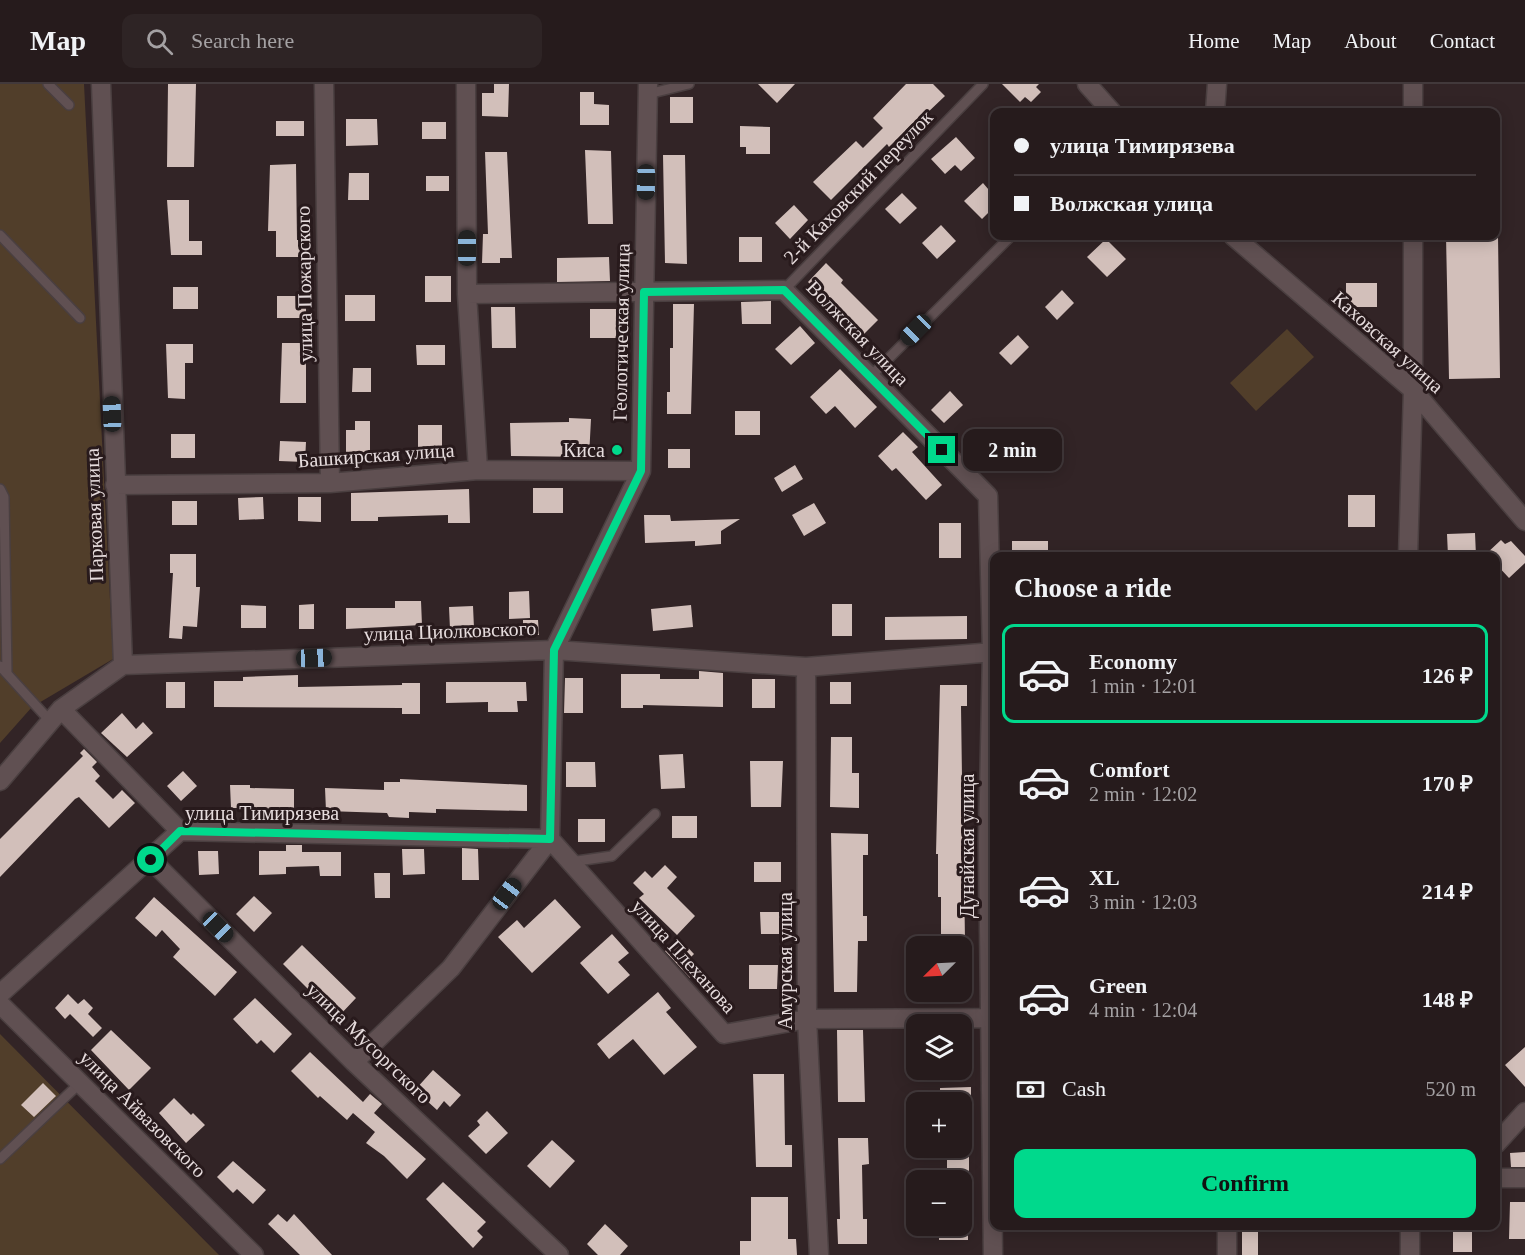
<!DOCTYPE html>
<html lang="en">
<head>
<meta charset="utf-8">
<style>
  :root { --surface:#261b1c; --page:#2e2425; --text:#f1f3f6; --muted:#a4a1a3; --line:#42393b; --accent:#00d98c }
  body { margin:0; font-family:Georgia,serif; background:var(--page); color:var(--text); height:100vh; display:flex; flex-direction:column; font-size:22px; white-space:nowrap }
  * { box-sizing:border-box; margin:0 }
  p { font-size:20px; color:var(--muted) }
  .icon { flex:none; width:33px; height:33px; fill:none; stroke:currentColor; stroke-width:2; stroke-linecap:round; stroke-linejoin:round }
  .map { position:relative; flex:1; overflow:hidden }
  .drawer { position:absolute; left:990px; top:468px; width:510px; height:678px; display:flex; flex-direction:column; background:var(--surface); border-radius:12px; box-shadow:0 3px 15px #0003,0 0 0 2px var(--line) }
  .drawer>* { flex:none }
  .hud { position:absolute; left:990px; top:24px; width:510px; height:132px; border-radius:12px; box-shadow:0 3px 15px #0003,0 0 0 2px var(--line); display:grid; align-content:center; height:132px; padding:0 24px; background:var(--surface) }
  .needle { width:39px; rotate:246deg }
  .buttons { position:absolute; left:906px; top:852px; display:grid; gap:12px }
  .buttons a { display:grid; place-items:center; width:66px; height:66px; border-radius:12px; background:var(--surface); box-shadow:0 3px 15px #0003,0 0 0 2px var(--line); font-size:30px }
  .end { position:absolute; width:27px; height:27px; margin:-14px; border:8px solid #00d98c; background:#111; box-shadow:0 0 0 3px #111 }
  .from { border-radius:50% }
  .bubble { position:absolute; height:42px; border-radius:12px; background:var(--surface); box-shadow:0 3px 15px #0003,0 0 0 2px var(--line); font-size:20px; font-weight:700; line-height:42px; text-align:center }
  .car { position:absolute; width:18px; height:36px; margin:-18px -9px; border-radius:8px; box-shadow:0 0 4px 2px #0007; background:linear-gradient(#222 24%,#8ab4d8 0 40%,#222 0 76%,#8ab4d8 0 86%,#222 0) }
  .hud b { display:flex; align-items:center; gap:21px; height:57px; font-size:22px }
  .hud b+b { border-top:2px solid var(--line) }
  .hud i { width:15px; height:15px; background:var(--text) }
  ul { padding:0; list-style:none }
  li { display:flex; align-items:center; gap:18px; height:99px; margin:0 12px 9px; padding:0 12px; border:3px solid transparent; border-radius:12px }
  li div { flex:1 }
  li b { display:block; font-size:22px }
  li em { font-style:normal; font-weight:700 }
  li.on { border-color:var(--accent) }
  li>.icon { width:54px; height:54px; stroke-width:1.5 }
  h2 { padding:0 24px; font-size:27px; line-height:72px }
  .pay { display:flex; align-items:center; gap:15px; height:66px; padding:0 24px; font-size:22px }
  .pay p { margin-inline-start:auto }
  .action { display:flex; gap:12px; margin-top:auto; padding:12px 24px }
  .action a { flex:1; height:69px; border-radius:12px; background:var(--accent); color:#111; font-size:24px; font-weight:700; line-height:69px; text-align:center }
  header { display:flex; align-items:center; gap:36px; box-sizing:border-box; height:84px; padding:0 30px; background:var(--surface); border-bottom:2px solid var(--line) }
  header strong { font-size:28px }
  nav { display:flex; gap:33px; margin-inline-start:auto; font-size:21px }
  .search { width:420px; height:54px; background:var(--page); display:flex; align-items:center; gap:15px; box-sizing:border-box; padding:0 21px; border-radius:12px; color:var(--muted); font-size:22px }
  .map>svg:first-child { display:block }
  .green { fill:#513e2a }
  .building { fill:#d2bfba }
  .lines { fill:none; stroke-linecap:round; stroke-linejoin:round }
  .lane-casing { stroke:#4a3f40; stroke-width:12 }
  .street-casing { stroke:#4a3f40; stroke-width:21 }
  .lane { stroke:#605052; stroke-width:9 }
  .street { stroke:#605052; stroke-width:18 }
  .route { stroke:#00d98c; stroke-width:8 }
  .poi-dot { fill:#00d98c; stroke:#281a1c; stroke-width:2 }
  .labels { text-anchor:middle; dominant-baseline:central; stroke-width:6; stroke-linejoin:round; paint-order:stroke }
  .street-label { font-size:20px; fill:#e6dcdd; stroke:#281a1c }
  .poi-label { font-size:20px; fill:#e6dcdd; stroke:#281a1c; text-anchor:end }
</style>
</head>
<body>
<header>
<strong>Map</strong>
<div class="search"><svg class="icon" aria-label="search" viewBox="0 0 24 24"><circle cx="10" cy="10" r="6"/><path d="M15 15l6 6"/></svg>Search here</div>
<nav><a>Home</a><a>Map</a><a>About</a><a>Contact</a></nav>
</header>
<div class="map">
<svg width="1525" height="1171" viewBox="0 0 1525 1171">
  <rect width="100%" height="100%" fill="#322426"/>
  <path class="green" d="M0,0H84L113,575L32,623L0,659Z
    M1287,245L1314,273L1256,327L1230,299Z
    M0,950L219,1171H0Z"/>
  <path class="building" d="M168,0H196L194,83H167Z
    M494,0H509L508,33L482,32V9H494Z
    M758,0H795L777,19Z
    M906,0H933L945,12L925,31L923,29L889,63L887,60L831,116L813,98L856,57L863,64L883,44L873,34Z
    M1002,0H1039L1036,3L1041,8L1031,18L1025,13L1020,18Z
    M580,8H594V20L609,21V41H580Z
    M670,13H693V39H670Z
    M346,35H377L378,61L346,62Z
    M276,37H304V52H276Z
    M422,38H446V55H422Z
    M740,42L770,43V70H746V63H740Z
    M956,53L975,74L961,87L955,81L945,90L931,75Z
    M585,66L611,67L613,140H588Z
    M485,68H507L512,174H500V179H482L483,150H488Z
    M663,71H685L687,180L665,179Z
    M296,80L297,156H304V173H276V147H268L270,81Z
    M349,89H369V116H348Z
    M426,92H449V107H426Z
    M983,99L994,112V123L982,135L964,117Z
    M902,109L917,124L900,140L885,125Z
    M167,116H189V157H202V171H171Z
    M794,121L808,136L790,155L775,139Z
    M941,141L956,157L937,175L922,159Z
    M1446,152H1498L1500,294L1449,295Z
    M739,153H762V178H739Z
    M1106,155L1126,175L1107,193L1087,173Z
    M609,173L610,197L557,198V174Z
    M826,179L843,196L841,199L878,236L861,253L808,198Z
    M425,192H451V218H425Z
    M1346,199H1377V223H1346Z
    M173,203H198V225H173Z
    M1062,206L1074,219L1057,236L1045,223Z
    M345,211H375V237H345Z
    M277,212H306V234H277Z
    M771,217V240H742L741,218Z
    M673,220H694L691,330H667V308H670V264H673Z
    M491,223H515L516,264H492Z
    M590,225H616V254H590Z
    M800,242L815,259L791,281L775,265Z
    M1018,251L1029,263L1011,281L999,269Z
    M282,259H306V319H280Z
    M166,260H193V279H185V315L168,314Z
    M416,261H445V281H417Z
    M353,284H371V308H352Z
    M840,285L877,323L855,344L835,322L826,330L810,313Z
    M950,307L963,321L944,339L931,326Z
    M735,327H760V351H735Z
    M569,334L591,335L589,373L511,372L510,339L569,338Z
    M355,337H370V372H346V346H355Z
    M418,341H442V366L418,367Z
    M903,348L918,363L912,368L942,401L926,416L896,384L892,387L878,372Z
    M171,350H195V374H171Z
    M280,357L306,358L305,378L279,377Z
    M668,365H690V384H668Z
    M795,381L803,395L782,408L774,394Z
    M533,404H563V429H533Z
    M469,405L470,439H448V431L378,433V437H351V409Z
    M1348,411H1375V443H1348Z
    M263,413L264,435L239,436L238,414Z
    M298,413H321V438L298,437Z
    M172,417H197V441H172Z
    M814,419L826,439L804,452L792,431Z
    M644,431H670L671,437L740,435L721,447V460L695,462V457L645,459Z
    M939,439H961V474H939Z
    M1475,449L1476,472H1448L1447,450Z
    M1501,456L1505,460L1511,457L1525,472V479L1509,494L1496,480V472L1486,470Z
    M1012,457H1048V472H1012Z
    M170,470H196V503H200L197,543L183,542L182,555L169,554L173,489H170Z
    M529,507L530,534L509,535V508Z
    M395,517H421L422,541L346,545V524H395Z
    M314,520V545H299V521Z
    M832,520H852V552H832Z
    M241,521L266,522V544H241Z
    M691,521L693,543L653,547L651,525Z
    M473,522L474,544L450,545L449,523Z
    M967,532V555L885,556V533Z
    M523,536H538L539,551H523Z
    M699,587L723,589V623L643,621V624H621V590H660V595H699Z
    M298,591V603L402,601V599H420V630H402V624L214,623V597H243V593Z
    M565,594H583V629H564Z
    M752,595H775V624H752Z
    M166,598H185V624H166Z
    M446,598H526L527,617H517L518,628H488V618L446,619Z
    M830,598H851V620H830Z
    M940,601H967V622H961L962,694H967V722H963L965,857L941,858V813H938V770H936Z
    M122,629L136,645L143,638L153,649L127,673L101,649Z
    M831,653H852V689H859V724L830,723Z
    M84,665L97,678L92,683L100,692L95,697L113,715L122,706L135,719L109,744L79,713L75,715L0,793V755L83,672L80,669Z
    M683,670L685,704L661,705L659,671Z
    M750,677H783L781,723H751Z
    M566,678H595L596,703H566Z
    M183,687L197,702L181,717L167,702Z
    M400,695L527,701V727L436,725V729L409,728V734L389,733L387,729L326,727L325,704L384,706V698H400Z
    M230,701H250V704L294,705V729L257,728V724H231Z
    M672,732H697V754H672Z
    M578,735H605V758H578Z
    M831,749L868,750V771H863V832H867V857H858L857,908H834Z
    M286,761H302V768H341V792H320L319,782L286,783V790L259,791V767H286Z
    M462,764L478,765L479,796H462Z
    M402,765H424L425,790L403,791Z
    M198,767H218L219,790L199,791Z
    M754,778H781V798H754Z
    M665,781L677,793L667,804L695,832L677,851L639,814L644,810L633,799L645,787L652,794Z
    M374,789H390V814H375Z
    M254,812L272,829L254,848L236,830Z
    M154,813L237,888L215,912L173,873L180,865L162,846L156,853L135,834Z
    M555,815L581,843L532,889L498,853L517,836L524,844Z
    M760,828H780V850H761Z
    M612,850L629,869L618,878L630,891L608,910L580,879Z
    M679,854L694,870L690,874L700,885L690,894L665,867Z
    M302,861L356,914L339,932L330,923L325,929L309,914L313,910L283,880Z
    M749,881H778L777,905H749Z
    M658,908L671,924L666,928L697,963L664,991L633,955L609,975L597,960Z
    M68,910L78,920L84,915L93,924L88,930L102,944L93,953L70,930L65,935L55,924Z
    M255,914L292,950L274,969L261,956L257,960L233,935Z
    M111,946L151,984L129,1006L91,966Z
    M837,946H863L865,1018H838Z
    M1525,963V1003L1505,981Z
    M310,968L363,1018L370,1010L382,1020L374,1029L426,1075L407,1095L384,1072L366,1059L375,1048L353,1029L347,1036L320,1012L318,1014L291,987Z
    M433,986L461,1011L450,1023L444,1017L437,1026L415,1006Z
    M753,990H784L785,1061H792V1083H756Z
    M43,999L56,1012L34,1033L21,1021Z
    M971,1003V1018H940V1004Z
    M174,1014L191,1031L193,1029L205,1041L186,1059L159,1029Z
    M487,1027L508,1049L486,1070L468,1052L480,1041L477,1037Z
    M838,1054H868L869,1080L862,1081L863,1135H867V1160H838L837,1135H840Z
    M552,1056L575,1077L550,1104L527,1082Z
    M947,1064H969V1096H947Z
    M1525,1068V1083H1511L1510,1069Z
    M233,1077L266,1106L253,1120L237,1105L233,1109L217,1093Z
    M443,1098L486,1138L477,1147L483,1153L473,1164L426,1115Z
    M751,1113H788V1155H796L797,1171H740V1157H751Z
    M1510,1118H1525V1155H1509Z
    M278,1130L287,1138L294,1130L332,1171H300L268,1140Z
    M605,1140L628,1162L620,1171H598L587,1160Z
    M939,1142H968V1156H939Z
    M1242,1142H1258V1171H1242Z
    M1453,1142H1472V1168H1453Z"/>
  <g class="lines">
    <g class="lane-casing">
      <path id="lane" d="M48,0L69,21
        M648,10L689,0
        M0,151L80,234
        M784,206L983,0
        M869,294L1011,152
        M0,405L4,413L7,589
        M0,582L50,637
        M570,778L612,772L655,730
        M0,1075L80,999"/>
    </g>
    <g class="street-casing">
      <path id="street" d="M324,0L330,399
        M466,0L467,210L478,386
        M1087,0L1112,28
        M1215,28L1217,0
        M1413,28V0
        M1233,152L1413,306L1525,437
        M467,210L784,206L988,412L992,568L988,759L993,1171
        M115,401L330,399L478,386L641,387
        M1408,472L1413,306V152
        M123,581L554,566L806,583L994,568
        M806,583L807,935L819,1171
        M61,625L180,747
        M0,697L61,625L123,581L101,0
        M151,776L354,978L559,1171
        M0,910L180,747L550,755L724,950L807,935L994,934
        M0,920L254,1171
        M354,978L451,884L550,755L554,566L641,387L648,0
        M1496,1060L1525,1028
        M1496,1094H1525
        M1227,1171V1142
        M1410,1171V1142"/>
    </g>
    <use href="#lane" class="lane"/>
    <use href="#street" class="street"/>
  </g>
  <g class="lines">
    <path class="route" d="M151,776L180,747L550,755L554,566L641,387L644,208L784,206L942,366"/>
  </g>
  <circle class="poi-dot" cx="617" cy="366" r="6"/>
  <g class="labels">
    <g class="street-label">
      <text transform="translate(858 103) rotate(-46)">2-й Каховский переулок</text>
      <text transform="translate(304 200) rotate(-91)">улица Пожарского</text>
      <text transform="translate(621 248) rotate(-89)">Геологическая улица</text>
      <text transform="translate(858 249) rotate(46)">Волжская улица</text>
      <text transform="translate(1388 258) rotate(42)">Каховская улица</text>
      <text transform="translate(376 371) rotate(-4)">Башкирская улица</text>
      <text transform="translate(94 431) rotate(-92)">Парковая улица</text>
      <text transform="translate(450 547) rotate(-2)">улица Циолковского</text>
      <text x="262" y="729">улица Тимирязева</text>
      <text transform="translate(967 762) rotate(-90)">Дунайская улица</text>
      <text transform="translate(684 872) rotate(48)">улица Плеханова</text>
      <text transform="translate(785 877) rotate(-90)">Амурская улица</text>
      <text transform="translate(369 959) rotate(44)">улица Мусоргского</text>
      <text transform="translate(143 1030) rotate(45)">улица Айвазовского</text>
    </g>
    <g class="poi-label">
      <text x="605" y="366">Киса</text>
    </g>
  </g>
</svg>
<div class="buttons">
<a><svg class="needle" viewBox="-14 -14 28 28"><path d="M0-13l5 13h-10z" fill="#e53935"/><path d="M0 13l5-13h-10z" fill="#a4a1a3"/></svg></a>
<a><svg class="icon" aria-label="layers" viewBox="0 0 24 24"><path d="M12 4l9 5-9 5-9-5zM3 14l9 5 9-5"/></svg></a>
<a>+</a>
<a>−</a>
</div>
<i class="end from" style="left:151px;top:776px"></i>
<i class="end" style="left:942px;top:366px"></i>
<div class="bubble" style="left:963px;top:345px;width:99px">2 min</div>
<i class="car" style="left:646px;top:98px;rotate:181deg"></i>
<i class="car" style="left:467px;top:164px;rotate:0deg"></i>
<i class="car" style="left:916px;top:246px;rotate:225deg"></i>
<i class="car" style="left:112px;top:330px;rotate:358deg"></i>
<i class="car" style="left:314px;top:574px;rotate:88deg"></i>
<i class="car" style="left:507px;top:810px;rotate:37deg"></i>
<i class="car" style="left:218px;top:843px;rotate:135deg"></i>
<div class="hud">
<b><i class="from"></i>улица Тимирязева</b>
<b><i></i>Волжская улица</b>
</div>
<section class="drawer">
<h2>Choose a ride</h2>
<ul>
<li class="on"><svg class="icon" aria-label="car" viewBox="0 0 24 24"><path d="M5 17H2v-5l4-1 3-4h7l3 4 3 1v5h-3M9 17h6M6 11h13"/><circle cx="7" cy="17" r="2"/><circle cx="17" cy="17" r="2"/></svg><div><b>Economy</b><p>1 min · 12:01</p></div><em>126 ₽</em></li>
<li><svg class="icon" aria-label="car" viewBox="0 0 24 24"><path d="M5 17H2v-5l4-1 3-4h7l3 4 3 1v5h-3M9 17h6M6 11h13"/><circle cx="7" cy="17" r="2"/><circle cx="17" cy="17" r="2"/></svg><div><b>Comfort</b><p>2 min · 12:02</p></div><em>170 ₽</em></li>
<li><svg class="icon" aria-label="car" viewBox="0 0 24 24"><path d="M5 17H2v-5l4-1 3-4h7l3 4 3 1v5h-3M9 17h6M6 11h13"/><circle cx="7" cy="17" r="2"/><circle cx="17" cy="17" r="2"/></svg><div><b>XL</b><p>3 min · 12:03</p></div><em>214 ₽</em></li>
<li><svg class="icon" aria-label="car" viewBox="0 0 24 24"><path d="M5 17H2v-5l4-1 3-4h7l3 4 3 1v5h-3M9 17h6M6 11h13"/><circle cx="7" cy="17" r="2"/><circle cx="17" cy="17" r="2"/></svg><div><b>Green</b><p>4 min · 12:04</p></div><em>148 ₽</em></li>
</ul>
<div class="pay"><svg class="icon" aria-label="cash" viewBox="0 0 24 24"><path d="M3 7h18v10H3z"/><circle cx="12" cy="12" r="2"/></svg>Cash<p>520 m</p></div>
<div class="action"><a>Confirm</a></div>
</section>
</div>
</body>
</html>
